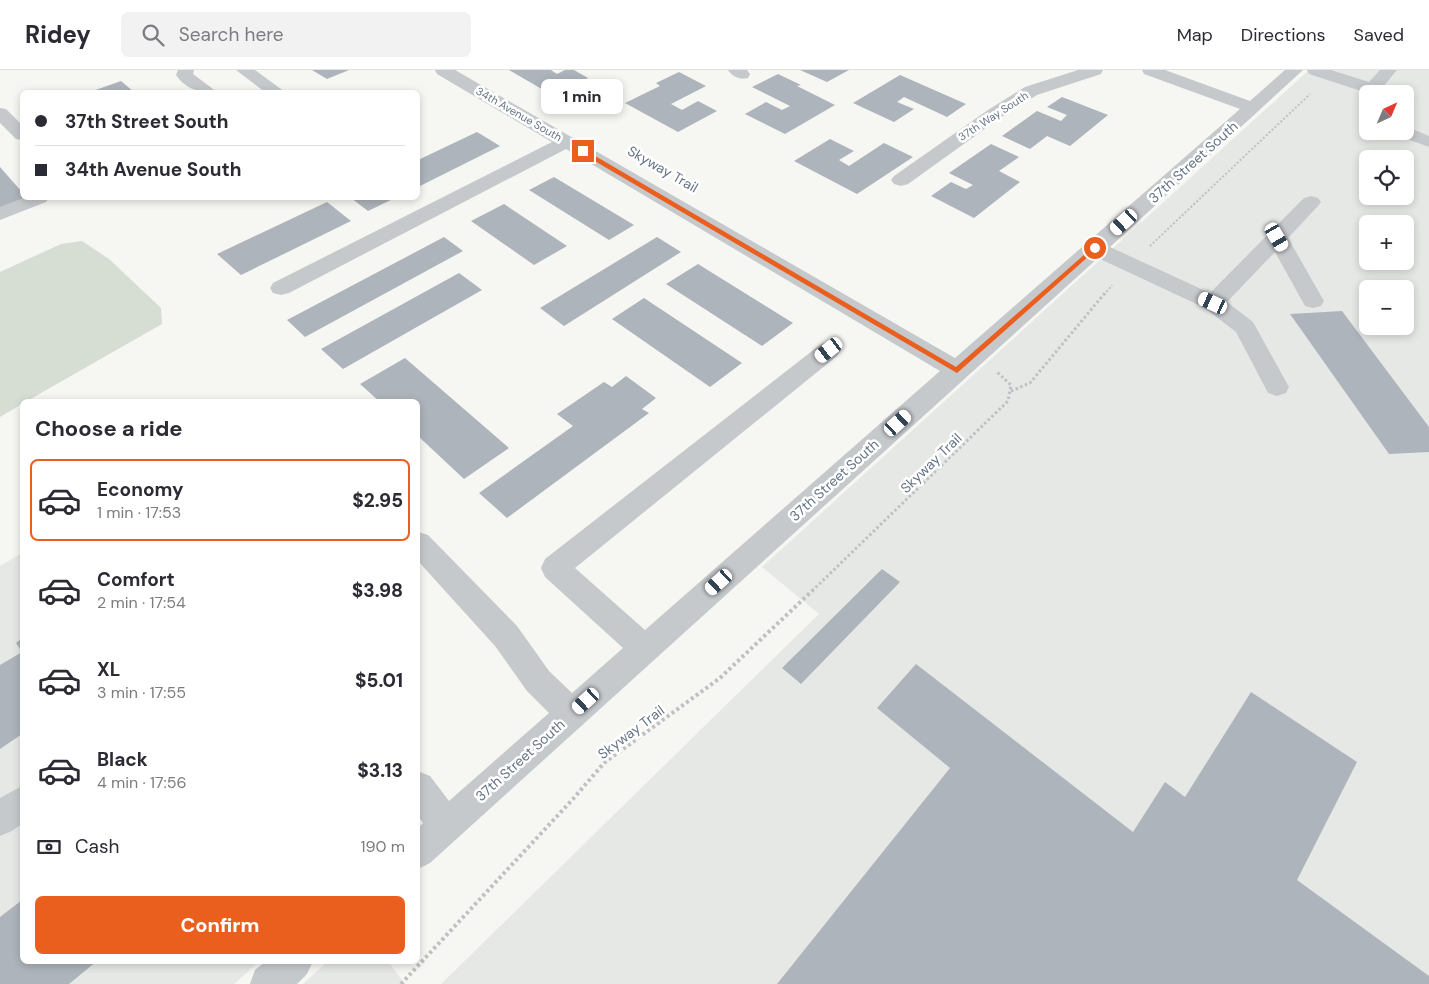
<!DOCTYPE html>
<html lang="en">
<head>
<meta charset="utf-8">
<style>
  :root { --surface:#fff; --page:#f2f2f3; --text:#2b2b33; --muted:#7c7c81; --line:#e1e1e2; --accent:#ea5e1e }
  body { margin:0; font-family:"DM Sans",sans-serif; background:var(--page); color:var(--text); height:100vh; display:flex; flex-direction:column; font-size:19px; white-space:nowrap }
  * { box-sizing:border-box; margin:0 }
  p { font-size:16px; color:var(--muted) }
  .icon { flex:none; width:28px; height:28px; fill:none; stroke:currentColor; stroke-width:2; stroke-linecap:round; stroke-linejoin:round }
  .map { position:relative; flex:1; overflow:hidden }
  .sheet { position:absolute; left:20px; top:329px; width:400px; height:565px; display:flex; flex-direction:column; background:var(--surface); border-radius:8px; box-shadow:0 2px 8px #0003 }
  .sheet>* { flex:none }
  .guide { position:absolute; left:20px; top:20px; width:400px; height:110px; border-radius:8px; box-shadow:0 2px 8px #0003; display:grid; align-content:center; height:110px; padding:0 15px; background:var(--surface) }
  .needle { width:32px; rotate:44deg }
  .controls { position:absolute; left:1359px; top:15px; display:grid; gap:10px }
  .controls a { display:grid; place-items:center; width:55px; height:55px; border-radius:8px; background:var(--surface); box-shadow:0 2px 8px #0003; font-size:25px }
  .end { position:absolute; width:22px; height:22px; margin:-11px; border:6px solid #ea5e1e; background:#fff; box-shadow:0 0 0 2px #fff }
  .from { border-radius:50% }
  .bubble { position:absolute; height:35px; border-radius:8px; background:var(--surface); box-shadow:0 2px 8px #0003; font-size:16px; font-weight:800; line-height:35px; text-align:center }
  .car { position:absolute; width:15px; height:30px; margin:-15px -8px; border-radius:6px; box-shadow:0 0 4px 1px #0007; background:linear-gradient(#fff 24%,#345 0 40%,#fff 0 76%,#345 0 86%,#fff 0) }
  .guide b { display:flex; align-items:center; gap:18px; height:48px; font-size:19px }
  .guide b+b { border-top:1px solid var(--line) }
  .guide i { width:12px; height:12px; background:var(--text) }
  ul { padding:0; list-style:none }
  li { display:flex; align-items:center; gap:15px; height:82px; margin:0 10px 8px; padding:0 5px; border:2px solid transparent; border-radius:8px }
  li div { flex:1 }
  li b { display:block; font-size:19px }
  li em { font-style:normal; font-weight:800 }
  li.active { border-color:var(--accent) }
  li>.icon { width:45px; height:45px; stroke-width:1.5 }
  h2 { padding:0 15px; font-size:22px; line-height:60px }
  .pay { display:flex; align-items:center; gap:12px; height:55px; padding:0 15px; font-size:19px }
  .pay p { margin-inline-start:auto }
  .primary-button { display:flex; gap:10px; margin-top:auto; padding:10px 15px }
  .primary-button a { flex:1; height:58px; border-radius:8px; background:var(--accent); color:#fff; font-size:20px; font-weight:800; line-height:58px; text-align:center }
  header { display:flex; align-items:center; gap:30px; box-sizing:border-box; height:70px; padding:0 25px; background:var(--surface); border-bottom:1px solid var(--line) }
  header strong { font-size:24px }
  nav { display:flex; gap:28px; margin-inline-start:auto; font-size:18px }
  .search { width:350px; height:45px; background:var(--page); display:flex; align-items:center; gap:12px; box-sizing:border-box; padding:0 18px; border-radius:8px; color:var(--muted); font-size:19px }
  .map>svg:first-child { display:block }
  .built { fill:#e6e8e6; fill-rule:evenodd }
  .green { fill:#d6ded3 }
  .building { fill:#aeb4bb }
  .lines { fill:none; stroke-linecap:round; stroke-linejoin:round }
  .path-far2 { stroke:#bfc0c3; stroke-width:2; stroke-dasharray:2 2; stroke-linecap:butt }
  .path-far1 { stroke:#bfc0c3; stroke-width:3; stroke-dasharray:2.5 2.5; stroke-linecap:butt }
  .path { stroke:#bfc0c3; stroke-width:4; stroke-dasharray:3 3; stroke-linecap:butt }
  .minor { fill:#c6c9cc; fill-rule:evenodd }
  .route { fill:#ea5e1e }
  .labels { text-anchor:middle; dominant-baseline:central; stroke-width:5; stroke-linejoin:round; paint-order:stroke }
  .far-street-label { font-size:11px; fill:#647385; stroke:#fff }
  .street-label { font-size:14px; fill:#647385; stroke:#fff }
</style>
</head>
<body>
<header>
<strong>Ridey</strong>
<div class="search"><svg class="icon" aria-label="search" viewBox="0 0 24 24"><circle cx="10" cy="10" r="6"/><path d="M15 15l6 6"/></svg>Search here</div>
<nav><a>Map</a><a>Directions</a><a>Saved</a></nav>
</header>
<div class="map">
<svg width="1429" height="914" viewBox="0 0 1429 914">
  <rect width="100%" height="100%" fill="#f6f6f2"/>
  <path class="built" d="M1309,0H1429V914H441L819,544L762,497ZM1368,24H1405V61H1368ZM1368,89H1405V126H1368ZM1368,154H1405V191H1368ZM1368,219H1405V256H1368Z
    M22,483V891H260L234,914H0V496Z
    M328,891H388L405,914H303Z"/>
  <path class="green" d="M82,171L109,189L161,238L162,254L27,331H22V334L0,347V202L61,174Z"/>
  <path class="building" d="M312,0H349L327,9Z
    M509,0H551L557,4L565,0H574L588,8L552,25Z
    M800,0H849L827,12Z
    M679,2L706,16L671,34L682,40L698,31L717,41L678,62L625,33L660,16L656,13Z
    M778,4L801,15L797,16L835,35L785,64L745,44L766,32L782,40L790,36L752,17Z
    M900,5L966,34L947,47L904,27L897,32L914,39L894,52L853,33Z
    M121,11L134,22H90Z
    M1062,27L1108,45L1070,76L1047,66L1030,79L1002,66L1037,41L1061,51L1067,45L1047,37Z
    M477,62L500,76L418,117V90Z
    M830,69L854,81L839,90L849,96L884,73L913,87L857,124L794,91Z
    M991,74L1019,87L999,101L1020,112L974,148L931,126L951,112L966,119L973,115L949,103Z
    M0,97L22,122V128H27L0,138Z
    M554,107L634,155L609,170L529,120Z
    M351,128H395L368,141Z
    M327,132L351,151L241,205L217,184Z
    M504,134L567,176L534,195L471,151Z
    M444,167L463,181L305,267L287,250Z
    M657,167L681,182L564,256L540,238Z
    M698,194L793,253L762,276L666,214Z
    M459,203L482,220L343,299L321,279Z
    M644,228L742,293L710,317L612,249Z
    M1342,241L1429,357V382L1389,384L1290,244Z
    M405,288L509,378L464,409L418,366V331H379L360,314Z
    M626,306L656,328L642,339L649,343L507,448L479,423L573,356L557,344L604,312L612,317Z
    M882,499L900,512L801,614L782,598Z
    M22,568V664L0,679V595L22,582L16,573Z
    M916,594L1133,762L1165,712L1185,727L1251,622L1357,692L1297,810L1429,906V914H777L950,698L877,638Z
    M22,830V891H97L69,914H0V847Z"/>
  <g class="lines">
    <path class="path-far2" d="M1150,176L1310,24
      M1104,225L1112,215"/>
    <path class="path-far1" d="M1011,321L1030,313L1105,223
      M812,521L1008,331L1011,315L997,302"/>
    <path class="path" d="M401,914L573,729L604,693L720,608L813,520"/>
    <path class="minor" d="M178,0H194L193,4L217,22C201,24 185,19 176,5Z
      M236,0H255L285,22H265Z
      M435,0H455L955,288L1240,39L1144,4L1142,0H1165L1250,31L1285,0H1303L1110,177L1210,223L1304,128L1311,126L1318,128L1321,132L1318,136L1288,168L1324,231L1321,236L1313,238L1305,236L1275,182L1227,232L1253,252L1289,317L1286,323L1277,326L1268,323L1236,262L1205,238L1098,188L430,793L418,799V758L423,753L418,746V701L430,706L449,731L549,643L527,621L495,576L418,491V462L428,465L517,556L549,601L572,623L623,578L545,507L541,498L545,489L821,274L829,272L837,274L841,280L837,286L575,498L645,560L940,301L566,79L289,223L281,225L273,223L270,218L273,213L552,72L437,4Z
      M728,0H747L750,4L748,8C739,10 733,7 728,0Z
      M1078,0H1103L1101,4L1037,25L1000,48L908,114L901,116L894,114L891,110L894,106L988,40L1025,17Z
      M1307,0H1331L1369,12L1380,0H1397L1377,24H1368V29L1362,28L1359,24L1361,21L1309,4Z
      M0,38L6,39L22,55V70L16,69L0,53Z
      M1405,56L1429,66V77L1396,65L1393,61H1405Z
      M23,128H49L46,132L0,150V137Z
      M22,716V754L12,761L0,766V728Z
      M266,891H313L307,904L297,914H250L255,900Z"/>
  </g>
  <path class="route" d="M581,80H585L956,297L1093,177L1098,178L957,303L581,83Z"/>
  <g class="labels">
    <g class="far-street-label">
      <text transform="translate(519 44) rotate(30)">34th Avenue South</text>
      <text transform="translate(993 46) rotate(-33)">37th Way South</text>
    </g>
    <g class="street-label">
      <text transform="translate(1193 92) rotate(-42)">37th Street South</text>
      <text transform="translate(663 99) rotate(30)">Skyway Trail</text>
      <text transform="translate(931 393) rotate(-44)">Skyway Trail</text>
      <text transform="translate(834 410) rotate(-42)">37th Street South</text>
      <text transform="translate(631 662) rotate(-37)">Skyway Trail</text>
      <text transform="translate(520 690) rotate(-42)">37th Street South</text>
    </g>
  </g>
</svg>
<div class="controls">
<a><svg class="needle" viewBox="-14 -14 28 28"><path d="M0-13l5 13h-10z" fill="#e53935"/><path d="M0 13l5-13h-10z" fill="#7c7c81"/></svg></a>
<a><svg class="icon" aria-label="locate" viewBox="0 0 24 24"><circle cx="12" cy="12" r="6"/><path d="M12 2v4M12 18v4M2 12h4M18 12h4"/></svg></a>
<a>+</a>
<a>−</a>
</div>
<i class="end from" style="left:1095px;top:178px"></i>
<i class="end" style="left:583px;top:81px"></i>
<div class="bubble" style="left:541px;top:9px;width:82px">1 min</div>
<i class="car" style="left:1124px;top:152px;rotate:228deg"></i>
<i class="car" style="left:1277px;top:167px;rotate:150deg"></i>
<i class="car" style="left:1213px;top:233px;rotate:295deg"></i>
<i class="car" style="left:829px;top:280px;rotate:232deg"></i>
<i class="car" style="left:898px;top:353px;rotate:48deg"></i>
<i class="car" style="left:719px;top:512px;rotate:228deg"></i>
<i class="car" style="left:586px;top:631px;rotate:228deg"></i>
<div class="guide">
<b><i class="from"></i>37th Street South</b>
<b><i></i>34th Avenue South</b>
</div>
<section class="sheet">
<h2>Choose a ride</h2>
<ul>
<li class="active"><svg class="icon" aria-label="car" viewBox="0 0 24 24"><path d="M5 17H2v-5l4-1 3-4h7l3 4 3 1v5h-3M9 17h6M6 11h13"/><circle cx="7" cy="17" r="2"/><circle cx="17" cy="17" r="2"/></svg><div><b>Economy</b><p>1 min · 17:53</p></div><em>$2.95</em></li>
<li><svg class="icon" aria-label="car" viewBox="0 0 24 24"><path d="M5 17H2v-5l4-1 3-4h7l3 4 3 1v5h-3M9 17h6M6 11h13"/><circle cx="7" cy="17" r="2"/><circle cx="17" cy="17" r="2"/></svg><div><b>Comfort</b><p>2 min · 17:54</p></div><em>$3.98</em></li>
<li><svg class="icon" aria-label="car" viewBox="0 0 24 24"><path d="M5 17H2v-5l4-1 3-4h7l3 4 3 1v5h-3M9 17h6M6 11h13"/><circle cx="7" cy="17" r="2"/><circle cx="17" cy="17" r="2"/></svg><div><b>XL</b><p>3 min · 17:55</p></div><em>$5.01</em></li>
<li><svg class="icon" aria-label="car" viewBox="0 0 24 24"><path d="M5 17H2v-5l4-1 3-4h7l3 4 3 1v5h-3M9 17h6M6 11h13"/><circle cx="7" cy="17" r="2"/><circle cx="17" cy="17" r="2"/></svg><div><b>Black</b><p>4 min · 17:56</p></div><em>$3.13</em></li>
</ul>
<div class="pay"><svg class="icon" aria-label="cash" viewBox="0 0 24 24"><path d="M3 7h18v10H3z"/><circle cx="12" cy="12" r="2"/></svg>Cash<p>190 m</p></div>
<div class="primary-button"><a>Confirm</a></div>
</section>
</div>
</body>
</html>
